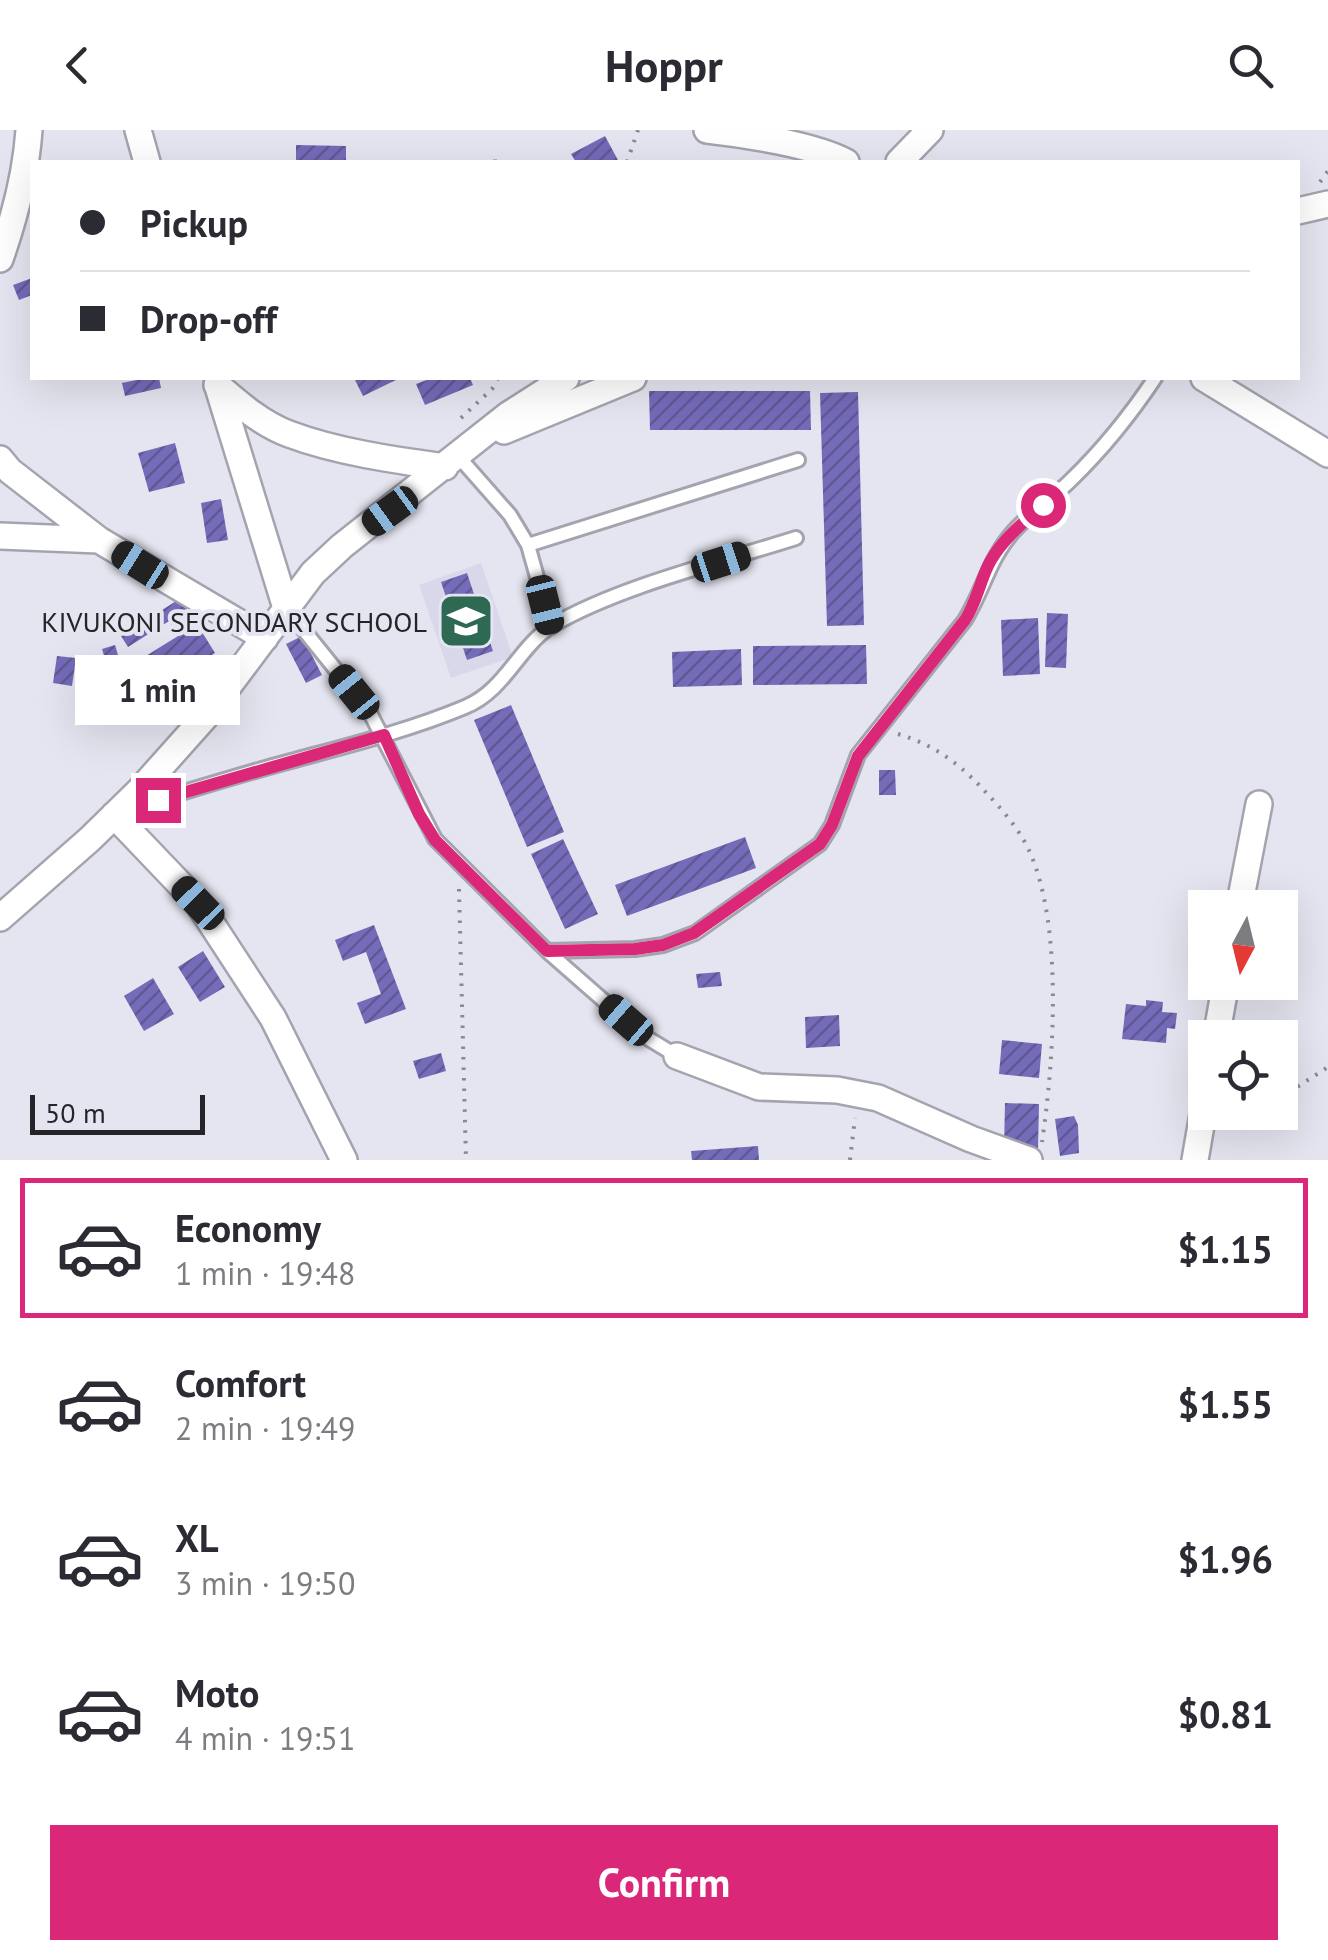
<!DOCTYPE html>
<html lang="en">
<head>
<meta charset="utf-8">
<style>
  :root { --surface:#fff; --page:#f2f2f3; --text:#2b2b33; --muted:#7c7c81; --line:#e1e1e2; --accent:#db2777 }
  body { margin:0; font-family:"PT Sans",sans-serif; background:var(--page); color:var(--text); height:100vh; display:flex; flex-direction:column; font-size:38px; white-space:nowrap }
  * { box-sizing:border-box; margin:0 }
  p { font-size:32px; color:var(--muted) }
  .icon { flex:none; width:55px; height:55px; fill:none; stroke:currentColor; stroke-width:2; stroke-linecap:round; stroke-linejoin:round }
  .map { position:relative; height:1030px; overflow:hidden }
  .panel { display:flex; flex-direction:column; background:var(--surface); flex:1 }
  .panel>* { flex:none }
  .banner { position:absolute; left:30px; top:30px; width:1270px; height:220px; border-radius:0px; box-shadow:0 10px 40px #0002; display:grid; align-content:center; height:220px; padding:0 50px; background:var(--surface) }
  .needle { width:65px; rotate:187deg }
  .tools { position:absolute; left:1188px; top:760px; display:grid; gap:20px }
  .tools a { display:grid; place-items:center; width:110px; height:110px; border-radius:0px; background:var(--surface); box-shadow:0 10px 40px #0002; font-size:50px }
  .scale { position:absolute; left:30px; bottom:25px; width:175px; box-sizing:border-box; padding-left:10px; border:5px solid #252529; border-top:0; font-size:28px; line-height:35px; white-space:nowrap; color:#252529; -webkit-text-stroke:8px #e5e5f1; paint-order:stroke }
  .end { position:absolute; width:45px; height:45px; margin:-22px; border:12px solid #db2777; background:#fff; box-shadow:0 0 0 5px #fff }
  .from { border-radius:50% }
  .bubble { position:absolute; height:70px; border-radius:0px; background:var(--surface); box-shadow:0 10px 40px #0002; font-size:32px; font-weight:600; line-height:70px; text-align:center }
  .car { position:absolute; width:30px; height:60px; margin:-30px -15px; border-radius:12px; box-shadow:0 0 8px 2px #0007; background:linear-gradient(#222 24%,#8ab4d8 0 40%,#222 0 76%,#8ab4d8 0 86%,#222 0) }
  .banner b { display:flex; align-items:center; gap:35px; height:95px; font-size:38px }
  .banner b+b { border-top:2px solid var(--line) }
  .banner i { width:25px; height:25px; background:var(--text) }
  ul { padding:18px 0 0; list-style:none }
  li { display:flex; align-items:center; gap:30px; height:140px; margin:0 20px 15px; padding:0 30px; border:5px solid transparent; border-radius:0px }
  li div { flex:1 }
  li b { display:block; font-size:38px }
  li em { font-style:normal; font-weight:600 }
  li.current { border-color:var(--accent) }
  li>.icon { width:90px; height:90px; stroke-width:1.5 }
  .button { display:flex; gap:20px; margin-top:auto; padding:20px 50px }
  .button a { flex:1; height:115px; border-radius:0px; background:var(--accent); color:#fff; font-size:40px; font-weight:600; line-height:115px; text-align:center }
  header { display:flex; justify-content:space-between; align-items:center; height:130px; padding:0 50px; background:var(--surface); font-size:45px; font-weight:600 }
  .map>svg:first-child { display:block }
  .built { fill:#d9d8eb }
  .building { fill:url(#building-hatch) }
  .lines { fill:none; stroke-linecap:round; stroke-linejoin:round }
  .service-casing { stroke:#a4a4af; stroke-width:18 }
  .minor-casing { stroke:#a4a4af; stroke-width:30 }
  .path { stroke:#898991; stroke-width:4; stroke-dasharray:2.5 8; stroke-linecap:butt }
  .service { stroke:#fff; stroke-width:12 }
  .minor { stroke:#fff; stroke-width:25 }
  .route { stroke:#db2777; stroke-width:12 }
  .labels { text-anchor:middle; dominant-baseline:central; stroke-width:8; stroke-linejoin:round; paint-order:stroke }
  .poi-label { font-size:28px; fill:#252529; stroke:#e5e5f1; text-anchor:end }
</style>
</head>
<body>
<header><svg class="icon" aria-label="back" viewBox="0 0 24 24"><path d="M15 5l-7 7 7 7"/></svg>Hoppr<svg class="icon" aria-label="search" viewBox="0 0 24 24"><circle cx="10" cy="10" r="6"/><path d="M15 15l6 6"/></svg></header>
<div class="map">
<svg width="1328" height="1030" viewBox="0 0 1328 1030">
  <defs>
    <pattern id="building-hatch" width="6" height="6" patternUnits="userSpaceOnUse" patternTransform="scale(2.5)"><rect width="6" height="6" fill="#746bb9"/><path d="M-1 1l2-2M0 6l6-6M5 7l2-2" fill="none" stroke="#5f5896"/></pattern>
  </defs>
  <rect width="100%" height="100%" fill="#e5e5f1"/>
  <path class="built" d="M481,433L513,527L451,548L419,455Z"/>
  <path class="building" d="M605,6L619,32H576L571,24Z
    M296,15L346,16V32H296Z
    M32,148V165L19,170L13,155Z
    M146,248H159L161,258L125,266L122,253Z
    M354,248H400L363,266Z
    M432,248H470L473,255L425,275L416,254Z
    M649,261H810L811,300H650Z
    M858,262L864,495L827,496L820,263Z
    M175,313L185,353L149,362L138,323Z
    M221,369L228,410L207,413L201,373Z
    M467,443L493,521L467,530L441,452Z
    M181,468L215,523L144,567L125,539L178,506L169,491L128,517L121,506Z
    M1047,483L1068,484L1066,538L1045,537Z
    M1038,488L1040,544L1003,546L1001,490Z
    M302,506L322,545L306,553L286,514Z
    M115,515L124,545L111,549L102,519Z
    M866,515L867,554L753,555V516Z
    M741,519L742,555L673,557L672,522Z
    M57,526L76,528L72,556L53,553Z
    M511,575L564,702L527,717L474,590Z
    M879,640H895L896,665H879Z
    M745,707L756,738L627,786L615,755Z
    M563,709L598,784L565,799L531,724Z
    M374,795L406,879L365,894L357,873L381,864L366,822L343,831L335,810Z
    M203,821L225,857L200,872L178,837Z
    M720,842L722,856L698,858L696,844Z
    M153,848L174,884L144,901L124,866Z
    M1146,870L1163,872L1162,882L1177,883L1175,899L1167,898L1166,913L1122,909L1126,874L1146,876Z
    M839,885L840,916L806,918L805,887Z
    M1002,910L1042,914L1039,948L999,944Z
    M441,923L446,941L419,949L413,931Z
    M1005,973L1039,974L1038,1019L1004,1018Z
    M1074,986L1078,995L1079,1023L1060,1026L1055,989Z
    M758,1016L759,1030H692L691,1021Z"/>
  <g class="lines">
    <g class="service-casing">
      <path id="service" d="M458,326L510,385L528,415L551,497
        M528,415L798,330
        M286,478L369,581L435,709L547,821L644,906L677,926
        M131,678C185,662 238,645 291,631C350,615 410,600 465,577C506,560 518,517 553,495C620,456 721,432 796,408
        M547,821L635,819L663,815L695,803L820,714L832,695L858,625L965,490C983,461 989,429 1013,402C1030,383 1053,368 1071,350C1103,319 1131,284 1155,248"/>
    </g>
    <g class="minor-casing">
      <path id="minor" d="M138,0L147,32
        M707,0C744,4 814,15 846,32
        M899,32L930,0
        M1298,81L1328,74
        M0,129C15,86 26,45 29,0
        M1204,248L1328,324
        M217,255C239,274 262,294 289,304C337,322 394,330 445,337
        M218,257L286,478
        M504,301L633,248
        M0,329L10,341L99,410L265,508
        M0,406L99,410
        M114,685L198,773L273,888L344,1030
        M1239,778L1259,674
        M0,788L90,709L139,661L206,586L313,443L342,416L508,285L566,248
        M1216,908L1226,852
        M677,926L759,957L837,960L878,968L971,1009L1029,1030
        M1195,1030L1205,972"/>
    </g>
    <path class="path" d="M495,32V28
      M627,32L638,0
      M1320,52L1328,41
      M461,288L492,259L498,248
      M898,604C932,614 956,631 981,657C994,671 1009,687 1020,704C1066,775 1054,931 1042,1012
      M459,759L466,1030
      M1280,968L1328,937
      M850,1030L855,988"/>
    <use href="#service" class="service"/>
    <use href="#minor" class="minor"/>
  </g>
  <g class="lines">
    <path class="route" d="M158,670L384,605L419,684L435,710L547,821L635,819L663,815L694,803L820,714L832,695L858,626L965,490C978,470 980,449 991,430C1004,408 1025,391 1043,375"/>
  </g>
  <defs>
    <g id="school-square" transform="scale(2.875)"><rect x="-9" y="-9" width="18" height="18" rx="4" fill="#2e6953" stroke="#e5e5f1"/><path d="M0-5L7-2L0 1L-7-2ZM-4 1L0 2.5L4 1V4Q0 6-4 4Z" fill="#fff"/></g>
  </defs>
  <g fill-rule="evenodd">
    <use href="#school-square" x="466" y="491"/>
  </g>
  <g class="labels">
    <g class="poi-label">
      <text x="427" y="491">KIVUKONI SECONDARY SCHOOL</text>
    </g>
  </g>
</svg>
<div class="tools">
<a><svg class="needle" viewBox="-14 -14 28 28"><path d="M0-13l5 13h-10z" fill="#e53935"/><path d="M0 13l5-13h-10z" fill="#7c7c81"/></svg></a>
<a><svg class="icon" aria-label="locate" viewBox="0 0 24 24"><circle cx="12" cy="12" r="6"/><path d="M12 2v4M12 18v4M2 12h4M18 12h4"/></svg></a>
</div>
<div class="scale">50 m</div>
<i class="end from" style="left:1043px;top:375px"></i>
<i class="end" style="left:158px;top:670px"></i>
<div class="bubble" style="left:75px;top:525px;width:165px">1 min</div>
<i class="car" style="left:390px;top:381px;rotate:234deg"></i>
<i class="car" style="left:721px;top:432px;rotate:72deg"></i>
<i class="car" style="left:140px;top:435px;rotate:302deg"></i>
<i class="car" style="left:545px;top:475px;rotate:166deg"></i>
<i class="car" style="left:354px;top:562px;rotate:321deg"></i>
<i class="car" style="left:198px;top:773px;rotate:316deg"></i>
<i class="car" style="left:626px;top:890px;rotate:311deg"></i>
<div class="banner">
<b><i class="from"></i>Pickup</b>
<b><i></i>Drop-off</b>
</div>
</div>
<section class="panel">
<ul>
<li class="current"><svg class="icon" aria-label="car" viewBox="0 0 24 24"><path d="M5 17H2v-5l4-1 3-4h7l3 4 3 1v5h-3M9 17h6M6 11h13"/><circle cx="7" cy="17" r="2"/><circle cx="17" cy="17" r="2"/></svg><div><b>Economy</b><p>1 min · 19:48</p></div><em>$1.15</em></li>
<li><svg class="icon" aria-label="car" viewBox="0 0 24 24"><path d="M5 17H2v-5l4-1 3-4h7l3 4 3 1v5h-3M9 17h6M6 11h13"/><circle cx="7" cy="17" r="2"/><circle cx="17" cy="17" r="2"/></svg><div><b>Comfort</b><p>2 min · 19:49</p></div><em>$1.55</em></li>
<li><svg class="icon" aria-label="car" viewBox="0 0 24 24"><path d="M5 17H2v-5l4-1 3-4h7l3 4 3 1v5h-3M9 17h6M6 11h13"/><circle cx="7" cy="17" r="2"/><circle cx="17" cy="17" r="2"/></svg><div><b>XL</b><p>3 min · 19:50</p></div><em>$1.96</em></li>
<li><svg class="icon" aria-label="car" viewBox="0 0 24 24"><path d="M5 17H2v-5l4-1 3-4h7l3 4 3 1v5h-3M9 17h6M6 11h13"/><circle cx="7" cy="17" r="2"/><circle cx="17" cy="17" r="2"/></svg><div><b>Moto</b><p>4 min · 19:51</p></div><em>$0.81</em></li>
</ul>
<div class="button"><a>Confirm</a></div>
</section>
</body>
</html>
